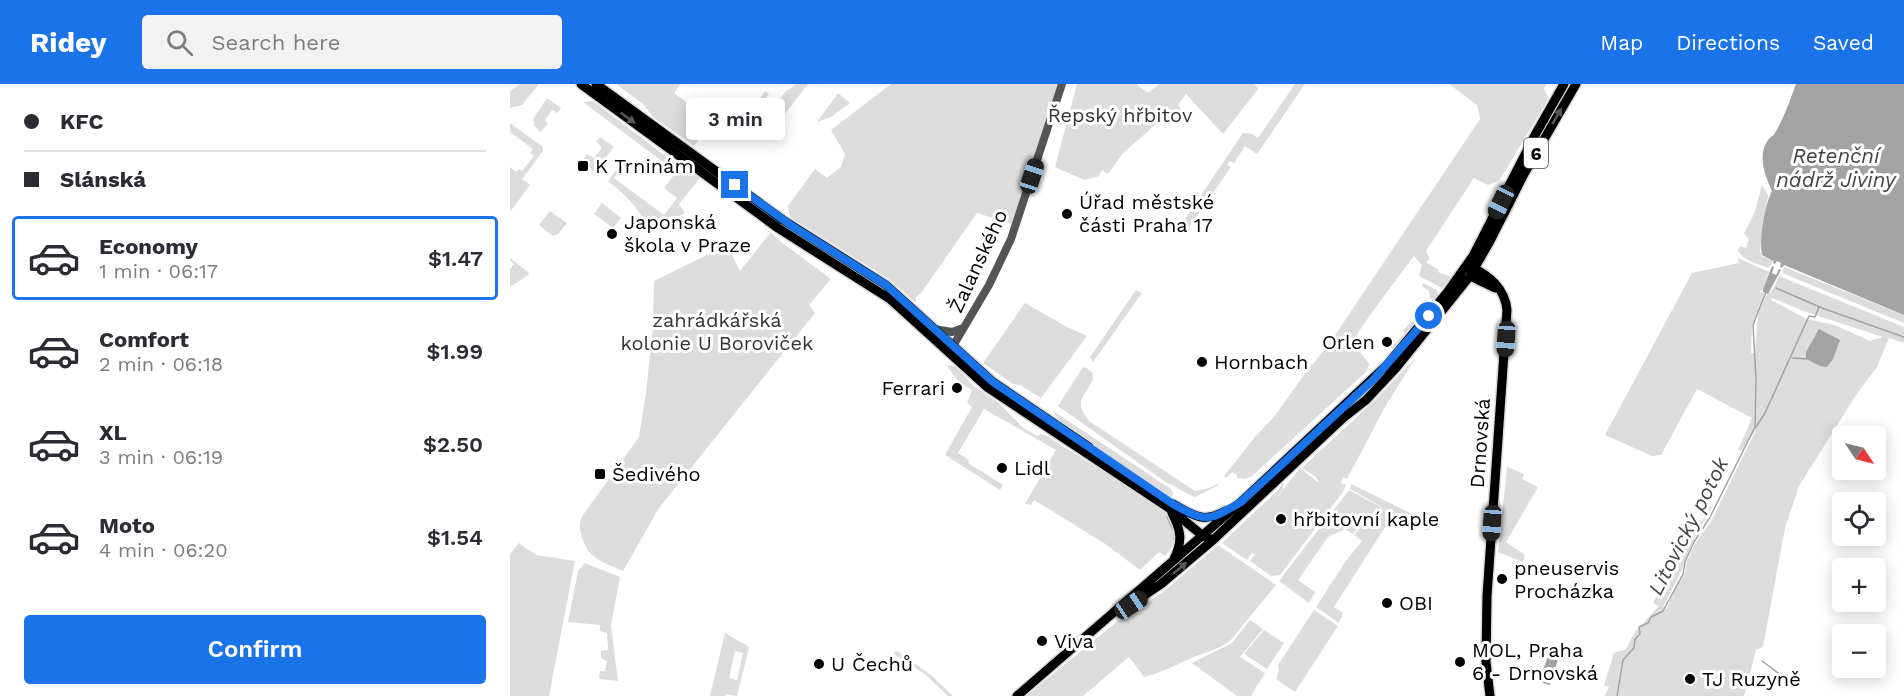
<!DOCTYPE html>
<html lang="en">
<head>
<meta charset="utf-8">
<style>
  :root { --surface:#fff; --page:#f2f2f3; --text:#2b2b33; --muted:#7c7c81; --line:#e1e1e2; --accent:#1a73e8 }
  body { margin:0; font-family:"Work Sans",sans-serif; background:var(--page); color:var(--text); height:100vh; display:flex; flex-direction:column; font-size:22px; white-space:nowrap }
  * { box-sizing:border-box; margin:0 }
  p { font-size:20px; color:var(--muted) }
  .icon { flex:none; width:33px; height:33px; fill:none; stroke:currentColor; stroke-width:2; stroke-linecap:round; stroke-linejoin:round }
  .map { position:relative; flex:1; overflow:hidden }
  .panel { display:flex; flex-direction:column; background:var(--surface); width:510px }
  .panel>* { flex:none }
  .top-card { display:grid; align-content:center; height:132px; padding:0 24px; background:var(--surface) }
  .needle { width:39px; rotate:125deg }
  .controls { position:absolute; left:1322px; top:342px; display:grid; gap:12px }
  .controls a { display:grid; place-items:center; width:54px; height:54px; border-radius:6px; background:var(--surface); box-shadow:0 3px 15px #0003; font-size:30px }
  .end { position:absolute; width:27px; height:27px; margin:-14px; border:8px solid #1a73e8; background:#fff; box-shadow:0 0 0 3px #fff }
  .from { border-radius:50% }
  .bubble { position:absolute; height:42px; border-radius:6px; background:var(--surface); box-shadow:0 3px 15px #0003; font-size:20px; font-weight:600; line-height:42px; text-align:center }
  .car { position:absolute; width:18px; height:36px; margin:-18px -9px; border-radius:8px; box-shadow:0 0 4px 2px #0007; background:linear-gradient(#222 24%,#8ab4d8 0 40%,#222 0 76%,#8ab4d8 0 86%,#222 0) }
  .top-card b { display:flex; align-items:center; gap:21px; height:57px; font-size:22px }
  .top-card b+b { border-top:2px solid var(--line) }
  .top-card i { width:15px; height:15px; background:var(--text) }
  ul { padding:0; list-style:none }
  li { display:flex; align-items:center; gap:18px; height:84px; margin:0 12px 9px; padding:0 12px; border:3px solid transparent; border-radius:6px }
  li div { flex:1 }
  li b { display:block; font-size:22px }
  li em { font-style:normal; font-weight:600 }
  li.on { border-color:var(--accent) }
  li>.icon { width:54px; height:54px; stroke-width:1.5 }
  .primary-button { display:flex; gap:12px; margin-top:auto; padding:12px 24px }
  .primary-button a { flex:1; height:69px; border-radius:6px; background:var(--accent); color:#fff; font-size:24px; font-weight:600; line-height:69px; text-align:center }
  header { display:flex; align-items:center; gap:36px; box-sizing:border-box; height:84px; padding:0 30px; background:var(--accent); color:#fff }
  header strong { font-size:28px }
  nav { display:flex; gap:33px; margin-inline-start:auto; font-size:21px }
  .search { width:420px; height:54px; background:var(--page); display:flex; align-items:center; gap:15px; box-sizing:border-box; padding:0 21px; border-radius:6px; color:var(--muted); font-size:22px }
  main { display:flex; flex:1; min-height:0 }
  .map>svg:first-child { display:block }
  .green { fill:#dcdcdc; fill-rule:evenodd }
  .water { fill:#a3a3a3 }
  .lines { fill:none; stroke-linecap:round; stroke-linejoin:round }
  .stream { stroke:#a3a3a3; stroke-width:1.5 }
  .major-casing { stroke:#dbdbdb; stroke-width:12 }
  .minor { stroke:#555; stroke-width:8 }
  .major { stroke:#000; stroke-width:9 }
  .oneway { fill:#595959 }
  .route { stroke:#1a73e8; stroke-width:8 }
  .poi-dot { fill:#000; stroke:#fff; stroke-width:2 }
  .labels { text-anchor:middle; dominant-baseline:central; stroke-width:6; stroke-linejoin:round; paint-order:stroke }
  .shield { fill:#fff; stroke:#4c4c4c; stroke-width:1.5 }
  .shield-label { font-size:18px; font-weight:bold; fill:#000 }
  .park-label { font-size:20px; fill:#333; stroke:#fff }
  .poi-label { font-size:20px; fill:#000; stroke:#fff; text-anchor:start }
  .street-label { font-size:20px; fill:#000; stroke:#fff }
  .water-label { font-size:21px; font-style:italic; fill:#444; stroke:#fff }
</style>
</head>
<body>
<header>
<strong>Ridey</strong>
<div class="search"><svg class="icon" aria-label="search" viewBox="0 0 24 24"><circle cx="10" cy="10" r="6"/><path d="M15 15l6 6"/></svg>Search here</div>
<nav><a>Map</a><a>Directions</a><a>Saved</a></nav>
</header>
<main>
<section class="panel">
<div class="top-card">
<b><i class="from"></i>KFC</b>
<b><i></i>Slánská</b>
</div>
<ul>
<li class="on"><svg class="icon" aria-label="car" viewBox="0 0 24 24"><path d="M5 17H2v-5l4-1 3-4h7l3 4 3 1v5h-3M9 17h6M6 11h13"/><circle cx="7" cy="17" r="2"/><circle cx="17" cy="17" r="2"/></svg><div><b>Economy</b><p>1 min · 06:17</p></div><em>$1.47</em></li>
<li><svg class="icon" aria-label="car" viewBox="0 0 24 24"><path d="M5 17H2v-5l4-1 3-4h7l3 4 3 1v5h-3M9 17h6M6 11h13"/><circle cx="7" cy="17" r="2"/><circle cx="17" cy="17" r="2"/></svg><div><b>Comfort</b><p>2 min · 06:18</p></div><em>$1.99</em></li>
<li><svg class="icon" aria-label="car" viewBox="0 0 24 24"><path d="M5 17H2v-5l4-1 3-4h7l3 4 3 1v5h-3M9 17h6M6 11h13"/><circle cx="7" cy="17" r="2"/><circle cx="17" cy="17" r="2"/></svg><div><b>XL</b><p>3 min · 06:19</p></div><em>$2.50</em></li>
<li><svg class="icon" aria-label="car" viewBox="0 0 24 24"><path d="M5 17H2v-5l4-1 3-4h7l3 4 3 1v5h-3M9 17h6M6 11h13"/><circle cx="7" cy="17" r="2"/><circle cx="17" cy="17" r="2"/></svg><div><b>Moto</b><p>4 min · 06:20</p></div><em>$1.54</em></li>
</ul>
<div class="primary-button"><a>Confirm</a></div>
</section>
<div class="map">
<svg width="1394" height="612" viewBox="0 0 1394 612">
  <rect width="100%" height="100%" fill="#fff"/>
  <path class="green" d="M10,0H29L12,21L0,24V7Z
    M106,0H170L164,9L201,37L209,26L205,23L207,20L214,23L184,62L143,33L133,20Z
    M287,0H298L271,35L247,19L255,7L259,10L254,16L264,23L276,7Z
    M381,0H548L502,140L467,129L411,209L405,214L407,215L405,218L379,195L280,133L278,122L305,85L317,94L331,83L335,70L321,46Z
    M567,0H626L638,9L649,0H744L749,4L713,50L676,10L668,21L672,28L665,38L659,29L613,69L598,90L592,86L589,92L574,96L545,83Z
    M785,0H795L747,70L735,62L724,79L720,77L717,81L721,83L676,148L668,145L733,49L742,50L748,54Z
    M939,0H1036L1034,5L1039,14L989,97L978,101L964,94L916,167L920,175L916,178L929,186L928,188L943,194L935,204H932L909,192L912,181L904,172C896,183 845,249 845,256C845,264 855,273 859,280L857,287L742,392L735,395L727,394V391L722,388L716,394L714,392L745,353L764,333L796,288L817,263L970,35L967,21Z
    M328,9L340,19L321,33L307,38Z
    M37,14L51,24L47,29L42,26L35,36L38,40L30,48L24,41L23,35Z
    M83,17L166,80L167,84L172,83L190,94L169,120L175,129L140,149C131,126 117,112 98,97L106,86L108,88L104,94L154,131L167,114L154,104L164,91L161,84L73,18Z
    M0,39L33,63V67L12,95L20,101L0,128V83L6,88L9,85L12,87L24,72L20,69L23,65L0,48Z
    M90,53L104,63L84,88L72,77L77,70L84,74L92,64L86,57Z
    M1252,101L1258,111L1250,168L1252,172L1263,177L1259,184C1249,180 1232,177 1228,166L1230,162L1236,164L1239,156L1234,149L1244,130Z
    M92,119L111,134L103,144L84,130Z
    M40,127L57,139L48,150L43,152L29,141Z
    M261,148L270,157L321,195L299,221L305,229L149,424L113,487C92,478 77,474 71,450C69,442 69,439 73,431L129,353L136,309L143,242L144,197L217,161L230,187Z
    M1226,170L1228,174L1259,188L1252,207L1249,208L1255,209L1242,241L1241,269H1245L1248,231L1255,213L1263,205L1269,192L1394,243V259L1379,254L1367,283L1346,311L1289,402L1275,444L1253,563L1246,566L1234,612H1095L1099,603L1094,601L1104,569L1116,565L1125,548L1149,522L1143,519L1150,505L1154,507C1167,482 1176,460 1187,435L1192,437L1200,422L1202,423L1186,451L1170,490L1153,523L1157,525L1164,506L1175,489L1177,477L1186,458L1202,436L1246,346L1231,367L1228,366L1242,334L1187,305L1151,371L1142,372L1095,351L1182,189L1229,179ZM1262,214L1296,228L1373,253L1360,257L1325,241L1297,235L1261,216ZM1328,254L1310,282L1296,275Z
    M0,174L19,189L18,191L0,203V185L4,180L0,177Z
    M1274,183L1394,231V239L1272,189Z
    M910,197L928,207L929,211L884,264H881L895,249L893,246L905,235L920,214L919,207L912,202L913,199Z
    M626,206L632,209L583,278L580,273Z
    M515,219L557,243L577,252L531,314L510,301L503,300L473,279Z
    M906,273L875,323L837,395L833,393L831,399L836,401L833,408L770,491L761,492L740,477L744,471L747,473L730,459L742,469L737,476L712,459L769,405L773,398V405L765,416L790,384L809,399L806,393L792,384L865,316Z
    M441,281L445,282L465,303L489,319L513,344L527,352L531,350L535,351C575,377 615,399 655,424L654,426C667,440 669,458 655,472L649,468L630,486L594,459L524,416L521,421L515,420L546,366L474,325L448,369L459,376L458,379L493,401L490,406L435,371L462,323L457,319L462,306L449,298L437,282Z
    M573,283C597,291 571,307 571,319C570,326 576,332 579,337L685,407L699,404L709,399L707,402L685,413C675,410 667,402 657,399L548,322Z
    M543,327L661,405L663,409L662,414L586,364L573,352L549,336Z
    M997,383L1014,390L1012,395L1028,403L996,458L1015,471L1013,478L988,468Z
    M841,400L923,440L918,447L884,429L824,523L833,529L829,539L806,523L835,478L852,457L844,451L857,435L872,423L840,405Z
    M839,406L871,423L856,435L843,450L835,445L818,453L788,496L805,508L799,519L769,497Z
    M9,459L26,471L65,477L39,612H0V470Z
    M708,461L766,501L720,557C708,566 693,569 679,575C664,582 650,589 634,593L619,573L573,612H516L608,537L653,508Z
    M75,479L110,493L101,541L108,597L89,595L90,587H95L97,577L91,574V567L98,566L97,549L90,547V541L58,538L68,487Z
    M804,526L828,542L785,608L766,595L769,587L768,581Z
    M740,536L753,545L730,573L755,589L741,612H727L682,579L722,559Z
    M754,546L774,559L757,585L734,570Z
    M215,549L239,563L227,612L216,610L215,612H200ZM225,567L233,569L227,596L219,594Z
    M387,567L421,591L443,612H438L416,591L383,569Z"/>
  <path class="water" d="M1286,0H1394V231L1274,181L1272,184L1270,183L1271,179L1267,177L1265,180L1263,179L1264,176L1263,177L1252,171C1249,156 1255,120 1262,107C1255,92 1247,71 1258,56C1260,53 1263,52 1265,49C1274,34 1280,16 1286,0Z
    M1262,182L1264,183L1262,189L1266,191L1269,185L1271,186L1258,210L1253,208V205Z
    M1309,245L1330,256L1323,275L1317,283L1310,282L1296,275V268Z
    M1042,560L1052,563L1040,601L1029,598Z"/>
  <g class="lines">
    <path class="stream" d="M1266,204L1312,224L1394,253
      M1282,274L1298,275
      M1246,343L1255,329L1299,232L1305,233L1309,223
      M657,433L665,450L664,455
      M1252,577L1272,592
      M1107,612L1113,576L1124,564L1125,555L1130,550L1129,543L1138,539L1141,533L1153,527L1173,490L1175,478L1184,458L1199,435L1245,343L1246,295L1243,241L1256,208"/>
    <g class="major-casing">
      <path id="major" d="M71,0L268,144L380,215L477,303L659,424L693,452L703,456
        M86,0L273,136L376,201L483,298L579,363
        M961,183C979,191 995,205 997,226L977,512L976,578L980,612
        M960,192L985,204
        M663,420C683,431 693,440 715,427
        M662,429C671,446 673,457 664,475
        M617,523L651,500L703,456L833,334L856,316L886,284L960,192L980,157L1014,90L1066,0
        M507,612L731,418L877,281L936,210L963,172L1025,51L1054,0"/>
    </g>
    <path class="minor" d="M424,245L442,248L453,244
      M443,262L479,201L501,155L552,0"/>
    <use href="#major" class="major"/>
  </g>
  <defs><path id="oneway-solid" d="M-6-.8H1V-3.2L6.5 0L1 3.2V.8H-6Z" transform="scale(1.5)"/></defs>
  <g class="oneway">
    <use href="#oneway-solid" transform="translate(1047 32) rotate(-60)"/>
    <use href="#oneway-solid" transform="translate(118 34) rotate(36)"/>
    <use href="#oneway-solid" transform="translate(670 484) rotate(-40)"/>
  </g>
  <g class="lines">
    <path class="route" d="M225,101L282,142L376,201L483,298L663,420C697,439 698,437 731,418L864,295L919,232"/>
  </g>
  <g class="poi-dot">
    <rect x="67" y="76" width="12" height="12" rx="3"/>
    <circle cx="557" cy="130" r="6"/>
    <circle cx="102" cy="150" r="6"/>
    <circle cx="877" cy="258" r="6"/>
    <circle cx="692" cy="278" r="6"/>
    <circle cx="447" cy="304" r="6"/>
    <circle cx="492" cy="384" r="6"/>
    <rect x="84" y="384" width="12" height="12" rx="3"/>
    <circle cx="771" cy="435" r="6"/>
    <circle cx="992" cy="495" r="6"/>
    <circle cx="877" cy="519" r="6"/>
    <circle cx="532" cy="557" r="6"/>
    <circle cx="950" cy="578" r="6"/>
    <circle cx="309" cy="580" r="6"/>
    <circle cx="1180" cy="595" r="6"/>
  </g>
  <g class="labels">
    <rect class="shield" x="1014" y="54" width="24" height="30" rx="4.5"/>
    <g class="shield-label">
      <text x="1026" y="69">6</text>
    </g>
    <g class="park-label">
      <text x="610" y="31">Řepský hřbitov</text>
      <text x="207" y="236">zahrádkářská<tspan x="207" dy="23">kolonie U Boroviček</tspan></text>
    </g>
    <g class="poi-label">
      <text x="85" y="82">K Trninám</text>
      <text x="569" y="118">Úřad městské<tspan x="569" dy="23">části Praha 17</tspan></text>
      <text x="114" y="138">Japonská<tspan x="114" dy="23">škola v Praze</tspan></text>
      <text x="865" y="258" text-anchor="end">Orlen</text>
      <text x="704" y="278">Hornbach</text>
      <text x="435" y="304" text-anchor="end">Ferrari</text>
      <text x="504" y="384">Lidl</text>
      <text x="102" y="390">Šedivého</text>
      <text x="783" y="435">hřbitovní kaple</text>
      <text x="1004" y="484">pneuservis<tspan x="1004" dy="23">Procházka</tspan></text>
      <text x="889" y="519">OBI</text>
      <text x="544" y="557">Viva</text>
      <text x="962" y="566">MOL, Praha<tspan x="962" dy="23">6 - Drnovská</tspan></text>
      <text x="321" y="580">U Čechů</text>
      <text x="1192" y="595">TJ Ruzyně</text>
    </g>
    <g class="street-label">
      <text transform="translate(468 177) rotate(-65)">Žalanského</text>
      <text transform="translate(970 359) rotate(-86)">Drnovská</text>
    </g>
    <g class="water-label">
      <text x="1326" y="71">Retenční<tspan x="1326" dy="24">nádrž Jiviny</tspan></text>
      <text transform="translate(1178 442) rotate(-63)">Litovický potok</text>
    </g>
  </g>
</svg>
<div class="controls">
<a><svg class="needle" viewBox="-14 -14 28 28"><path d="M0-13l5 13h-10z" fill="#e53935"/><path d="M0 13l5-13h-10z" fill="#7c7c81"/></svg></a>
<a><svg class="icon" aria-label="locate" viewBox="0 0 24 24"><circle cx="12" cy="12" r="6"/><path d="M12 2v4M12 18v4M2 12h4M18 12h4"/></svg></a>
<a>+</a>
<a>−</a>
</div>
<i class="end from" style="left:919px;top:232px"></i>
<i class="end" style="left:225px;top:101px"></i>
<div class="bubble" style="left:176px;top:14px;width:99px">3 min</div>
<i class="car" style="left:522px;top:92px;rotate:18deg"></i>
<i class="car" style="left:991px;top:118px;rotate:206deg"></i>
<i class="car" style="left:996px;top:255px;rotate:184deg"></i>
<i class="car" style="left:982px;top:439px;rotate:184deg"></i>
<i class="car" style="left:621px;top:521px;rotate:56deg"></i>
</div>
</main>
</body>
</html>
